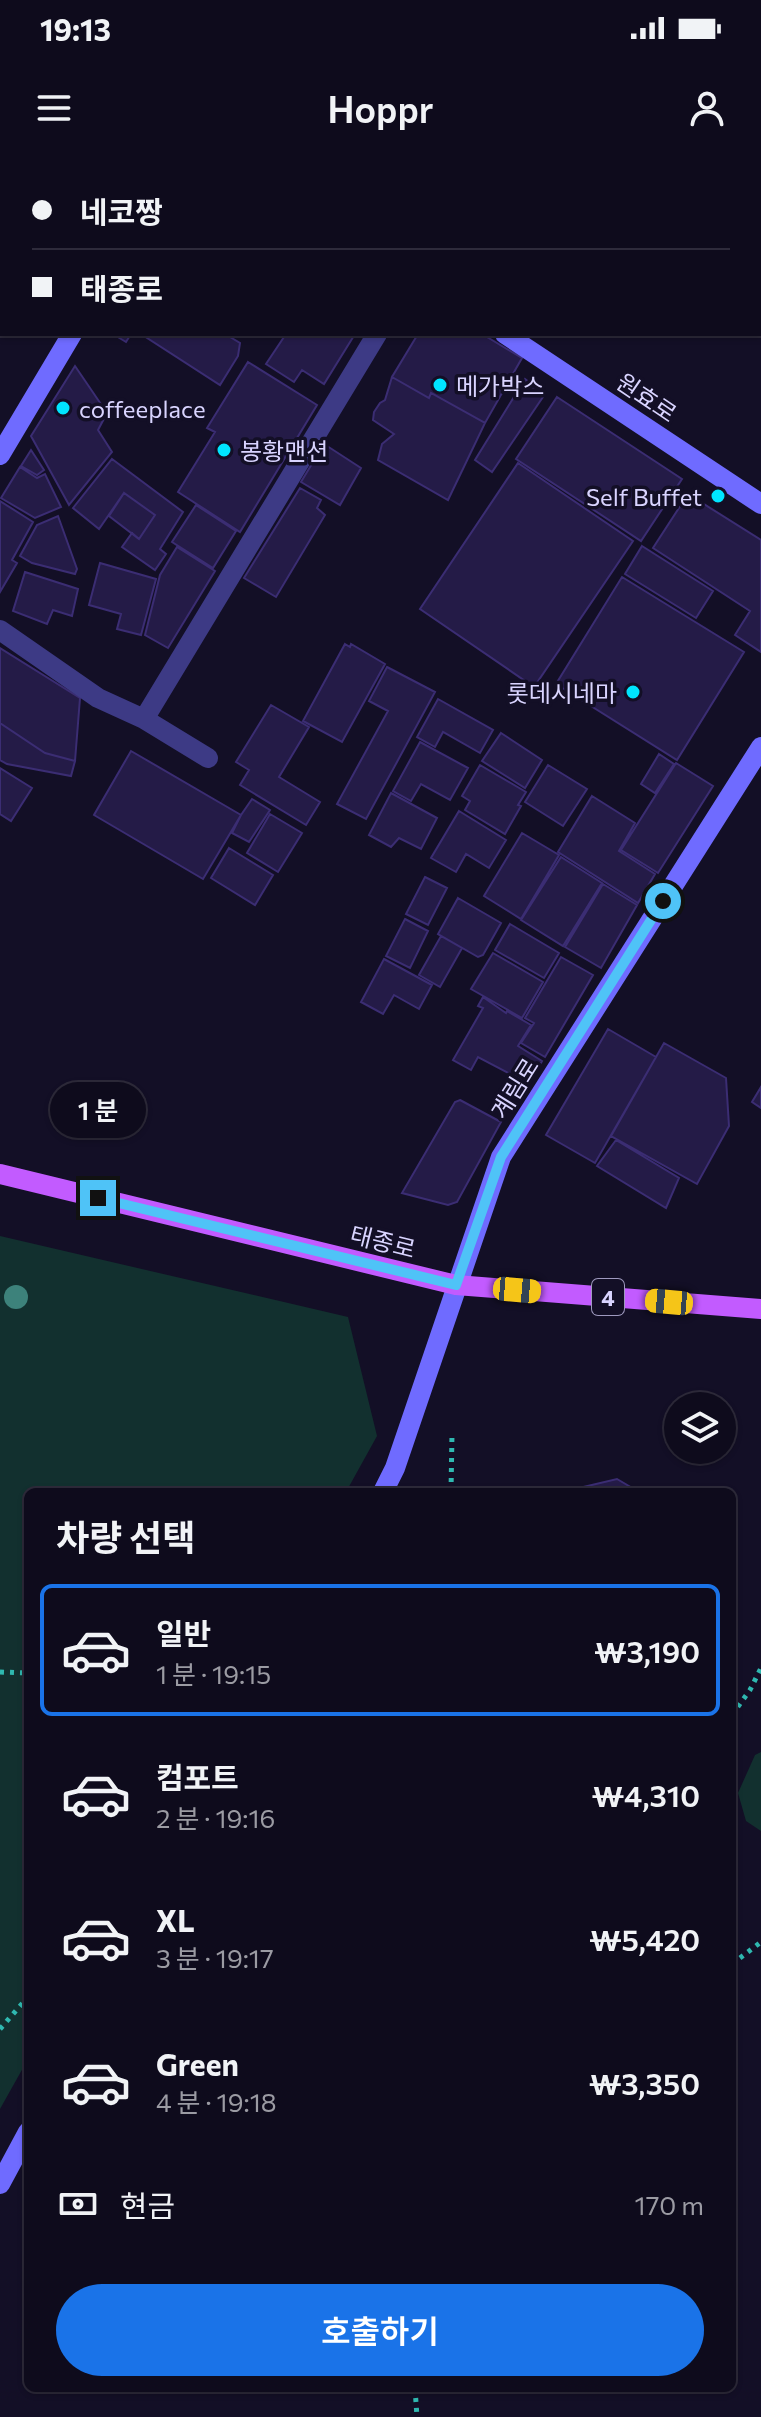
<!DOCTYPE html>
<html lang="ko">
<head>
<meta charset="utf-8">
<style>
  :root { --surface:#0e0b1c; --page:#171425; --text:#f1f3f6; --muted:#9b9ba3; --line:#2e2b3b; --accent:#1a73e8 }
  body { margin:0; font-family:Commissioner,"Noto Sans KR",sans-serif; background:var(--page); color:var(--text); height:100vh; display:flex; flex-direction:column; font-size:30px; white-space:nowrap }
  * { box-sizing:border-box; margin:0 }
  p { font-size:26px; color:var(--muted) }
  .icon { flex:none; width:44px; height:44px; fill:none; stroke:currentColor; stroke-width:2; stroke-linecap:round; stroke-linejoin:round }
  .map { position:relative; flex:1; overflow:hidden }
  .side { position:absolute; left:24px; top:1328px; width:712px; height:904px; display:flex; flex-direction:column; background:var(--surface); border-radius:12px; box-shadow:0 2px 6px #0004,0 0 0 2px var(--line) }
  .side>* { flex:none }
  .top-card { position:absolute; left:0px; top:0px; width:762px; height:176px; box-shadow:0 2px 6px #0004,0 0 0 2px var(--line); display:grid; align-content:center; height:176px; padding:0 32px; background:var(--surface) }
  .tools { position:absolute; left:664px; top:1232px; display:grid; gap:16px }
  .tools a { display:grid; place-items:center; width:72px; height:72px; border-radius:50%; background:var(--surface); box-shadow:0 2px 6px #0004,0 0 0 2px var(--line); font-size:40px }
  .end { position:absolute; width:36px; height:36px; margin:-18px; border:10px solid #4fc3f7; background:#111; box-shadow:0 0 0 4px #111 }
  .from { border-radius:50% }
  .bubble { position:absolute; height:56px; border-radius:28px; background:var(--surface); box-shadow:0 2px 6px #0004,0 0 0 2px var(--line); font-size:26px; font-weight:600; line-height:56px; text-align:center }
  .car { position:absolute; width:24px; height:48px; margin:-24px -12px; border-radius:10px; box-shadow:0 0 6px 2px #0007; background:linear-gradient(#f5c518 24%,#345 0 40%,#f5c518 0 76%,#345 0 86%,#f5c518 0) }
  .top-card b { display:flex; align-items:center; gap:28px; height:76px; font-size:30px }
  .top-card b+b { border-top:2px solid var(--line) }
  .top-card i { width:20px; height:20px; background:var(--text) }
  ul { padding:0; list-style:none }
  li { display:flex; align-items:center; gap:24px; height:132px; margin:0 16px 12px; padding:0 16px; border:4px solid transparent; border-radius:12px }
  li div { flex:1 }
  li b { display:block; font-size:30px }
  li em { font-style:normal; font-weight:600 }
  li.current { border-color:var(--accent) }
  li>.icon { width:72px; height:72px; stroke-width:1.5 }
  h2 { padding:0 32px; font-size:36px; line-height:96px }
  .pay { display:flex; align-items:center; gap:20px; height:88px; padding:0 32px; font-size:30px }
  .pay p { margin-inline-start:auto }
  .button { display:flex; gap:16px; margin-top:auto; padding:16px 32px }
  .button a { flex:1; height:92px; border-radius:48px; background:var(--accent); color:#fff; font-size:32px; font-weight:600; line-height:92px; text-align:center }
  .status { display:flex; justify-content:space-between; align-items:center; height:56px; padding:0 40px; background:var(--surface); direction:ltr }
  .status svg { height:22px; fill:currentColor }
  header { display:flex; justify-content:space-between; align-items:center; height:104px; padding:0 32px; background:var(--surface); font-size:36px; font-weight:600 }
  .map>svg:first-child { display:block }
  .green { fill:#12302f }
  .building { fill:#241b47; stroke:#3b2d73; stroke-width:2 }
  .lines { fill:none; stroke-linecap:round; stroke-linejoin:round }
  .path { stroke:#2fb8b0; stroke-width:5; stroke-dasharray:4 6; stroke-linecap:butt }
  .street { stroke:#3d3a85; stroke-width:20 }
  .secondary { stroke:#6f6bff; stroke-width:20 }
  .primary { stroke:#c25bff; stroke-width:20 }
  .tree { fill:#3d827b }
  .route { stroke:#4fc3f7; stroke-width:10 }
  .poi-dot { fill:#00e5ff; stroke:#130f26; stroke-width:3 }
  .labels { text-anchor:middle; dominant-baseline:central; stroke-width:7; stroke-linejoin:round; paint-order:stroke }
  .shield { fill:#130f26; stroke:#9e99be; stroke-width:2 }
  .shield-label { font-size:22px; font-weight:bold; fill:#d9d4ff }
  .poi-label { font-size:24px; fill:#d9d4ff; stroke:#130f26; text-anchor:start }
  .street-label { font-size:24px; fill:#d9d4ff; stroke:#130f26 }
</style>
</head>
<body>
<div class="status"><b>19:13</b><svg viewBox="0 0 49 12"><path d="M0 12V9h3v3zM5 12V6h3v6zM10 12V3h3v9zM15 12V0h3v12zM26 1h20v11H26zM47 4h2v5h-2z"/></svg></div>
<header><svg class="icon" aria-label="menu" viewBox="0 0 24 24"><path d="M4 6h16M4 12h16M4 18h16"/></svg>Hoppr<svg class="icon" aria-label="person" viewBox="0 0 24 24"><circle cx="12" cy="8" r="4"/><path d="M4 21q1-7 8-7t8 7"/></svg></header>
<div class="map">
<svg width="761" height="2257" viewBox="0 0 761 2257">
  <rect width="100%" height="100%" fill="#130f26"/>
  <path class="green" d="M0,1076L348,1157L377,1276L346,1332H28V1899L0,1949Z
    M761,1592V1671L746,1661L738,1633L755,1595Z"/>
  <path class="building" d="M288,0H333L291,2Z
    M463,0H593L595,2H461Z
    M113,174H131L126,182Z
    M141,174H225L240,183L238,196L220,225Z
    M286,174H355L324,224L302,210L294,222L266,204Z
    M418,174H482L522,198L485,263L431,233L429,238L392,217Z
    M248,202L317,245L240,372L178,332L215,272L207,268Z
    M75,206L107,253L98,270L112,292L69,345L31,276Z
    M392,217L429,238L431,233L485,263L448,340L378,300L382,284L394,274L373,260L374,252L380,243L385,240Z
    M525,219L545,234L492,312L475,300Z
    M557,237L682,319L641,381L516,299Z
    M324,284L361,308L340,345L301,322Z
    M31,290L44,310L37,315L21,306Z
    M112,299L183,352L160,389L166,394L155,410L122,387L132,373L139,379L155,355L124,333L99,369L73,348Z
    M518,303L633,381L534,527L420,449Z
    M20,307L37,318L45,314L61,347L35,358L1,338Z
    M300,328L321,340L317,348L325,355L276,437L244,418Z
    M124,333L155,355L139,379L109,356Z
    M688,334L761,380V492L735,475L750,451L653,388Z
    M0,341L33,362L12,400L17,403L0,432Z
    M196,345L236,371L213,408L172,382Z
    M58,356L77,409L75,414L32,403L20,396L37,365Z
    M642,386L713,431L696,458L625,414Z
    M177,387L215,411L168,488L145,475L160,415Z
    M100,403L156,419L141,475L117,469L121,454L89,445Z
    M25,412L78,429L72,456L53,450L47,464L13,451Z
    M622,417L744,492L677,600L556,524Z
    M345,484L350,487L351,484L385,504L342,582L303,561Z
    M0,488L80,538L75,601L45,593L0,563Z
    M387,507L435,532L366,659L337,644L388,551L369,541Z
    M438,539L493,570L480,593L443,572L435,587L417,577Z
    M271,545L309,567L279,617L320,642L306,665L240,625L249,610L236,602Z
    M0,563L45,593L75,601L71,616L7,604L0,600Z
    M501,573L542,600L525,628L482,601Z
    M420,582L468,608L450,640L421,624L411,641L393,631Z
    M131,591L241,655L203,719L94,655Z
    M659,594L674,604L655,633L641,624Z
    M676,603L713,626L658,713L621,690Z
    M480,605L526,632L518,645L521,646L505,674L465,650L470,641L462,636Z
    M548,605L587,629L563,666L525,642Z
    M0,608L32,628L11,661L0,654Z
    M391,633L437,658L421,689L399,678L391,687L369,675Z
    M592,636L635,663L619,691L655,714L638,743L558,692Z
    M252,639L270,650L249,682L232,673L241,655Z
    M459,651L506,680L489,708L466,694L456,712L431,698Z
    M270,654L302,673L278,712L247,693Z
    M522,673L559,695L521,759L484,736Z
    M229,688L273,715L255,745L211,718Z
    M561,697L602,723L563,786L521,760Z
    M425,717L447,728L428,765L406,754Z
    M603,724L637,745L601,808L565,787Z
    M458,738L501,763L483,795L478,797L438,774Z
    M405,759L428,771L410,808L386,796Z
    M510,764L559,793L544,818L495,790Z
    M441,776L462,788L440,827L419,815Z
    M493,793L543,822L522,858L471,829Z
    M561,797L593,815L545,897L521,883L534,863L525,858Z
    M384,799L432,825L419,849L394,835L383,854L361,842Z
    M483,837L506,853L507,851L531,865L518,886L542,901L529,924L478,897L471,910L453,900L483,848L478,846Z
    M608,869L656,897L595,1003L546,975Z
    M664,883L726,918L729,966L697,1024L611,976Z
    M761,927V948L752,942Z
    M460,940L501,962L457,1042L448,1045L402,1033L455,942Z
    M616,980L679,1018L666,1048L597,1006Z
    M617,1319L639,1332H562Z"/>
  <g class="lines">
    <path class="path" d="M0,83L2,84
      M451,1332L452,1274
      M0,1512L28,1513
      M732,1555L750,1530L761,1508
      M732,1804L761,1782
      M0,1869L28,1837
      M415,2228L417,2257"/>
    <path class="street" d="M0,470L98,538L144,559L208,598
      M144,559L377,174"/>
    <path class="secondary" d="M243,0L246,2
      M176,2L177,0
      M615,2L617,0
      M505,174L761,344
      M0,295L72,174
      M383,1332L395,1308L501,997L761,587
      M0,2024L28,1972"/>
    <path class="primary" d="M0,1014L456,1125L761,1149"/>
  </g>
  <circle class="tree" cx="16" cy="1137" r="12"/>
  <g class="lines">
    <path class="route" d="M98,1038L456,1125L501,997L663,741"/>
  </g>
  <g class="poi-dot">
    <circle cx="440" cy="225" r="8"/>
    <circle cx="63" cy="248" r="8"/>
    <circle cx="224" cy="290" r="8"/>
    <circle cx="718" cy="336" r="8"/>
    <circle cx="633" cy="532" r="8"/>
  </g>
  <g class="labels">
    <rect class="shield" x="592" y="1119" width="32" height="36" rx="6"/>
    <g class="shield-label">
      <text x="608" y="1137">4</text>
    </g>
    <g class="poi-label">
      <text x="456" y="225">메가박스</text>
      <text x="79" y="248">coffeeplace</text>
      <text x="240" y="290">봉황맨션</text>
      <text x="702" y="336" text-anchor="end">Self Buffet</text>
      <text x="617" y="532" text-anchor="end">롯데시네마</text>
    </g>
    <g class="street-label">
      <text transform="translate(647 237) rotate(34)">원효로</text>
      <text transform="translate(514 928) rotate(-58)">계림로</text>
      <text transform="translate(383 1081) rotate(14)">태종로</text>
    </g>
  </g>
</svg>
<div class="tools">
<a><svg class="icon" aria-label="layers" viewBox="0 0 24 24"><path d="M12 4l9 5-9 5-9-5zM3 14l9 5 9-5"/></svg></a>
</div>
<i class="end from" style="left:663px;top:741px"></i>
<i class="end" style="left:98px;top:1038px"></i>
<div class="bubble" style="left:50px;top:922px;width:96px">1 분</div>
<i class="car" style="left:517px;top:1130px;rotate:95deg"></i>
<i class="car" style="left:669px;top:1142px;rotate:275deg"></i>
<div class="top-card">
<b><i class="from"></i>네코짱</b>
<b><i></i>태종로</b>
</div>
<section class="side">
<h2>차량 선택</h2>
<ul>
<li class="current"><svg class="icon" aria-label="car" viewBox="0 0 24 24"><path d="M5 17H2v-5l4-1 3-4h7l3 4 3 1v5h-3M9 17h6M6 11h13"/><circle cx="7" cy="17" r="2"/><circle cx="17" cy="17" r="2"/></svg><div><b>일반</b><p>1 분 · 19:15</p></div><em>₩3,190</em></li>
<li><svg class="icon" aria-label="car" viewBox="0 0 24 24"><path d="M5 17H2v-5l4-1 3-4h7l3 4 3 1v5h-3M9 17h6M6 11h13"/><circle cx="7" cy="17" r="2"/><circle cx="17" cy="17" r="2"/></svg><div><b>컴포트</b><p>2 분 · 19:16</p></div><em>₩4,310</em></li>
<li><svg class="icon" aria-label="car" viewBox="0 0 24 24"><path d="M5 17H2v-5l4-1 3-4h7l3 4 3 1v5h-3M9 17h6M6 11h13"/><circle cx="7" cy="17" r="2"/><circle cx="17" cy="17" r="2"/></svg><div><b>XL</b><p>3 분 · 19:17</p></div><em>₩5,420</em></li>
<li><svg class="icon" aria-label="car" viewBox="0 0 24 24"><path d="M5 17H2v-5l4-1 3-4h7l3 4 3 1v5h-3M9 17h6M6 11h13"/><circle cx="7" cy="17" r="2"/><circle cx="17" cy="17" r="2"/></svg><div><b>Green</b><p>4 분 · 19:18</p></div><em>₩3,350</em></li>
</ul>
<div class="pay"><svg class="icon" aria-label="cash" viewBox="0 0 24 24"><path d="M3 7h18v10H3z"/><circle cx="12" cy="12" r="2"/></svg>현금<p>170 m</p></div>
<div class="button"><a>호출하기</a></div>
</section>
</div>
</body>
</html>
